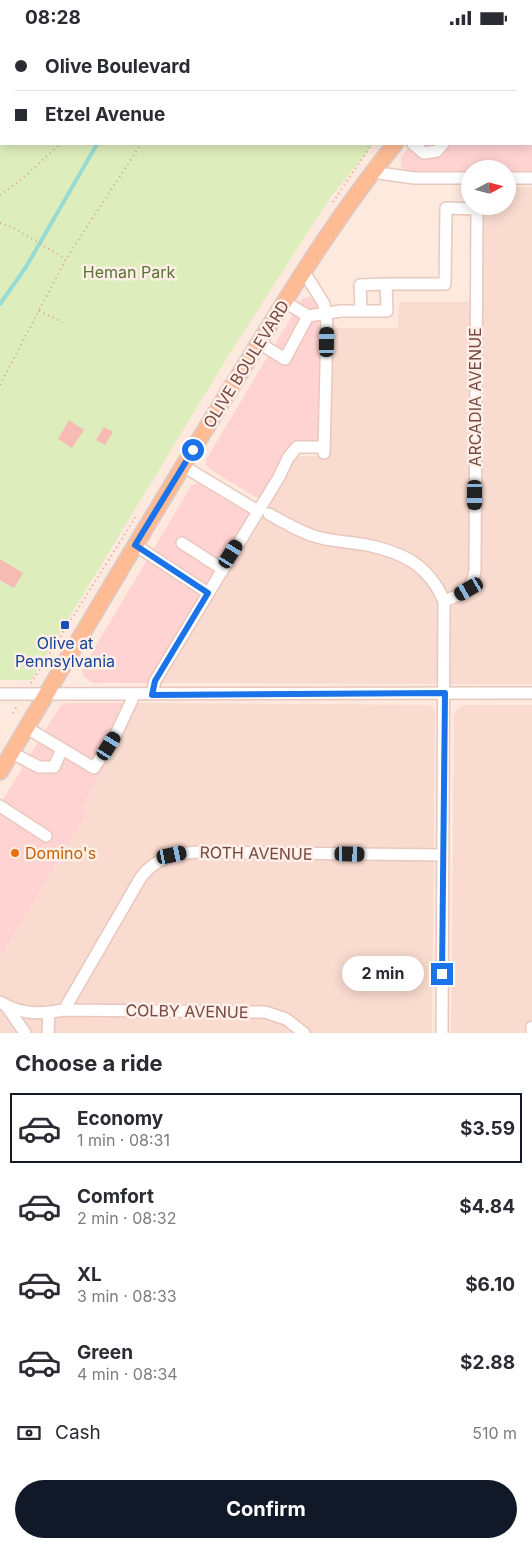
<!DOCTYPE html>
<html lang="en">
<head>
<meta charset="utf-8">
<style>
  :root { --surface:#fff; --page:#f7f7f7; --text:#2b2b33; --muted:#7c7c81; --line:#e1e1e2; --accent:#111827 }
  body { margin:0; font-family:Inter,sans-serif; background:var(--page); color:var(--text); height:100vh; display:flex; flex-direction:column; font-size:19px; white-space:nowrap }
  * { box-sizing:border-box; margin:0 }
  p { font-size:16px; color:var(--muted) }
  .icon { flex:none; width:28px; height:28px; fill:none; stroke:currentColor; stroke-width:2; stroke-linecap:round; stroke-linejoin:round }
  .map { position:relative; height:998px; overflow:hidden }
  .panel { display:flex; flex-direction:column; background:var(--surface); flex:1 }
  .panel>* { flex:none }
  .hud { position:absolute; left:0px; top:0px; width:532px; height:110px; box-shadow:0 2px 12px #0003; display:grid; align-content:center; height:110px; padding:0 15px; background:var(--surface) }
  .needle { width:32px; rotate:83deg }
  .buttons { position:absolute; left:461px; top:125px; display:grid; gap:10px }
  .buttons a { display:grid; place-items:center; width:55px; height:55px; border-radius:50%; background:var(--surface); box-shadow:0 2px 12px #0003; font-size:25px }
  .end { position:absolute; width:22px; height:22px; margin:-11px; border:6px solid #1a73e8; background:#fff; box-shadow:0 0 0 2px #fff }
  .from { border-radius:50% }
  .bubble { position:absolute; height:35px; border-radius:18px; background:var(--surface); box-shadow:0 2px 12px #0003; font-size:16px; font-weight:700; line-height:35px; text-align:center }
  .car { position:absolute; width:15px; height:30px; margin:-15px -8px; border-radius:6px; box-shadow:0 0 4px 1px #0007; background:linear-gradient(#222 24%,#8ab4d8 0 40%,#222 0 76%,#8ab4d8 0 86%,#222 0) }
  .hud b { display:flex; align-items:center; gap:18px; height:48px; font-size:19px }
  .hud b+b { border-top:1px solid var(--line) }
  .hud i { width:12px; height:12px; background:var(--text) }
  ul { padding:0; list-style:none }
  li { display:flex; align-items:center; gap:15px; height:70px; margin:0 10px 8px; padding:0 5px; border:2px solid transparent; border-radius:0px }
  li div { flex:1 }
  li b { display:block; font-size:19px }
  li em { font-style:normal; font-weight:700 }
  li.on { border-color:var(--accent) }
  li>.icon { width:45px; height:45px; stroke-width:1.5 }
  h2 { padding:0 15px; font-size:22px; line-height:60px }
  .pay { display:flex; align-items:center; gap:12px; height:55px; padding:0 15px; font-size:19px }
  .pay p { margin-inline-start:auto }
  .cta { display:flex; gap:10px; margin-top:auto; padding:10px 15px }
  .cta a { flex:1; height:58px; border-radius:30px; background:var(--accent); color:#fff; font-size:20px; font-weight:700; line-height:58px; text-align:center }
  .status { display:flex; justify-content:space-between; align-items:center; height:35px; padding:0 25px; background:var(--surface); direction:ltr }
  .status svg { height:14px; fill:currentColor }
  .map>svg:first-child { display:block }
  .residential { fill:#f9dbcf }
  .commercial { fill:#ffd3d1 }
  .green { fill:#ddedbb }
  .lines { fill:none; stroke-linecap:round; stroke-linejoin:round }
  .stream { stroke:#96dcd4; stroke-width:4 }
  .building { fill:#f6bcb3 }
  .minor-casing { stroke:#e8c7be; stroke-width:14 }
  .major-casing { stroke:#d9cccb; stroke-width:18 }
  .path { stroke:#db9f96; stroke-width:2; stroke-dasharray:1 4; stroke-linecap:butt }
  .minor { stroke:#fff; stroke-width:11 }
  .major { stroke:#ffbb94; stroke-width:15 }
  .route { stroke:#1a73e8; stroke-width:6 }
  .transit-dot { fill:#1a4fb4; stroke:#ffefe6; stroke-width:2 }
  .food-dot { fill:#e8710a; stroke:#ffefe6; stroke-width:2 }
  .labels { text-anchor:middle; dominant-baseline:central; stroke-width:5; stroke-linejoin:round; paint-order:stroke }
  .park-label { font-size:16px; fill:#577236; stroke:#ffefe6 }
  .street-label { font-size:16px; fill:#764844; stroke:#ffefe6 }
  .transit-label { font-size:16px; fill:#164399; stroke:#ffefe6 }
  .food-label { font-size:16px; fill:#c56008; stroke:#ffefe6; text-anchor:start }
</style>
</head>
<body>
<div class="status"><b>08:28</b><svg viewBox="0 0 49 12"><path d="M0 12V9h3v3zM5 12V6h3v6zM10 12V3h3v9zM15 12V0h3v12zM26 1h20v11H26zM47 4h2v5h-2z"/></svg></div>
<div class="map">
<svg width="532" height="998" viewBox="0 0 532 998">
  <rect width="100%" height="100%" fill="#fee9de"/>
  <path class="residential" d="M508,152H532V649L162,648V642L267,468L277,458L282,443L296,421H330L332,293H398L399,267H483V171H508Z
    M140,668L429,670L433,672L435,677L432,998H0V923L86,778L81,774Z
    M463,670H532V998H451L454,682L455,676Z"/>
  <path class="commercial" d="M504,0H532V137H508V134H470V137L405,136L401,131V122L412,109H531V1H503Z
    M308,262L313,264L318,271L322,279L323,291L318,405L299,406L290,409L272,446L259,464L211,435L206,430L207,423L302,264Z
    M195,449H199L251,480L148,648H93L83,641L82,634L191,451Z
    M68,668H140L81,774L87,777L0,923V769L61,670Z"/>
  <path class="green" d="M0,0H465L1,1V109H374L330,163L227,323L31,645H0Z"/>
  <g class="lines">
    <path class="stream" d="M154,1L155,0
      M0,269L26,232L97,109"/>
  </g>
  <path class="building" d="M69,385L84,395L72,413L58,404Z
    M104,392L113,397L105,410L96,405Z
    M0,524L23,538L14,553L0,545Z"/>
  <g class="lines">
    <g class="minor-casing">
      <path id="minor" d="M413,109L424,118L437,116L443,109
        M372,137L414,143H470
        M508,143H532
        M304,237L324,269L327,289L324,418
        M285,267L308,281L341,276H387L386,249H445L446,173L477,174
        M361,276L360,250L386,249
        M259,308L285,324L308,281
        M183,431L258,476
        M269,479C286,488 303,499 321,503C336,507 352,507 367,510C405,518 429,531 444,566L442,998
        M182,508L222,534
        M135,510L208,558
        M444,566C463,558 472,557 475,535L477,171
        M0,659L532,658
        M152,659L155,646L279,442L288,423L297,412H324
        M27,693L94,733L116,699L132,665V660
        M12,718L39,732H54L62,714
        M0,771L46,801
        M0,967C21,980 41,979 64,975L265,977L286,984L304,998
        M7,972L25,998
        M64,975L141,842C157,822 175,818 200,817L443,820
        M48,998L49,977
        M532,998V992"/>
    </g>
    <g class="major-casing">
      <path id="major" d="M489,1L490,0
        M0,737C76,610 151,482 229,356C281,272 333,185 395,109"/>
    </g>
    <path class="path" d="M140,1L141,0
      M204,1V0
      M463,1L464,0
      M0,160L22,144L60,109
      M333,167L372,109
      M0,188L12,192L66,224
      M39,276L62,287
      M0,350L66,224L141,109
      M31,648L137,480
      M13,678L17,671"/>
    <use href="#minor" class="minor"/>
    <use href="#major" class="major"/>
  </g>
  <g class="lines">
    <path class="route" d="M193,415L135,510L208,558L155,646L152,660L445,658L442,939"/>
  </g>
  <rect class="transit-dot" x="60" y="585" width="10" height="10" rx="2.5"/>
  <circle class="food-dot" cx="15" cy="818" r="5"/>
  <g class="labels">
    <g class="park-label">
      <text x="129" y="237">Heman Park</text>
    </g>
    <g class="street-label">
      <text transform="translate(246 329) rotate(-58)">OLIVE BOULEVARD</text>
      <text transform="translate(475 362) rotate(-90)">ARCADIA AVENUE</text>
      <text transform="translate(256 818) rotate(1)">ROTH AVENUE</text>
      <text transform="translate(187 976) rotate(1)">COLBY AVENUE</text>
    </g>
    <g class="transit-label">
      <text x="65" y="608">Olive at<tspan x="65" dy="18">Pennsylvania</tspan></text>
    </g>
    <g class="food-label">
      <text x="25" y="818">Domino's</text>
    </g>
  </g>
</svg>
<div class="buttons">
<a><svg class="needle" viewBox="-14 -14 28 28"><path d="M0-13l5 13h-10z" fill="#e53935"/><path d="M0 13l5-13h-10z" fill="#7c7c81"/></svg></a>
</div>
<i class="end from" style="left:193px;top:415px"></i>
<i class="end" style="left:442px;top:939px"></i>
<div class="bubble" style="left:342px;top:921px;width:82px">2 min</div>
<i class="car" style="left:327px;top:307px;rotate:1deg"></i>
<i class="car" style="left:475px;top:460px;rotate:180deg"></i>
<i class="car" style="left:231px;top:519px;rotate:32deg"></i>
<i class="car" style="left:469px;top:554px;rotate:240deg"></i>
<i class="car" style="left:109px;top:711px;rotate:32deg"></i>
<i class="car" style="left:350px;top:819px;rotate:91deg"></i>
<i class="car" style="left:172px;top:820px;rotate:78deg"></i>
<div class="hud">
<b><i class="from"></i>Olive Boulevard</b>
<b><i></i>Etzel Avenue</b>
</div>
</div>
<section class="panel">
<h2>Choose a ride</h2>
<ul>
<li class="on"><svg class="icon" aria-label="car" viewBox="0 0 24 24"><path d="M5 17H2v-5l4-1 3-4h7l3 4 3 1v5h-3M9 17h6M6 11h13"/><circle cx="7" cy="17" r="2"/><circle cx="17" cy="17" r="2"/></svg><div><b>Economy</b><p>1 min · 08:31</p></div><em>$3.59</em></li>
<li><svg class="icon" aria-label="car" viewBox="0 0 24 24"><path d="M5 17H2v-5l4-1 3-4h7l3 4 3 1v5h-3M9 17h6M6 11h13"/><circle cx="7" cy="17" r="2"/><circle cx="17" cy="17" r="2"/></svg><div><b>Comfort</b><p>2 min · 08:32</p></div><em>$4.84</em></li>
<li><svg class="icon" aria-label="car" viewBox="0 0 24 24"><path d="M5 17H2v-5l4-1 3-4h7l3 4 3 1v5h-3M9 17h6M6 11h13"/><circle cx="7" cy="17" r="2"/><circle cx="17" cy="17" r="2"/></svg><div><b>XL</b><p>3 min · 08:33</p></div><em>$6.10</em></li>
<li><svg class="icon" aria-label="car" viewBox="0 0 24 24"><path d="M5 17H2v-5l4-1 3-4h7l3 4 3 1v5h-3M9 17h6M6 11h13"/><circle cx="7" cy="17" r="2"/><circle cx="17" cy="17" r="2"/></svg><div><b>Green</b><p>4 min · 08:34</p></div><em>$2.88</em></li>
</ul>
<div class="pay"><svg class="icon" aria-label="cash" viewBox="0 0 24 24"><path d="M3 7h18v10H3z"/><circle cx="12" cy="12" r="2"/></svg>Cash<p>510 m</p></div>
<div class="cta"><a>Confirm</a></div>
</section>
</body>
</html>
